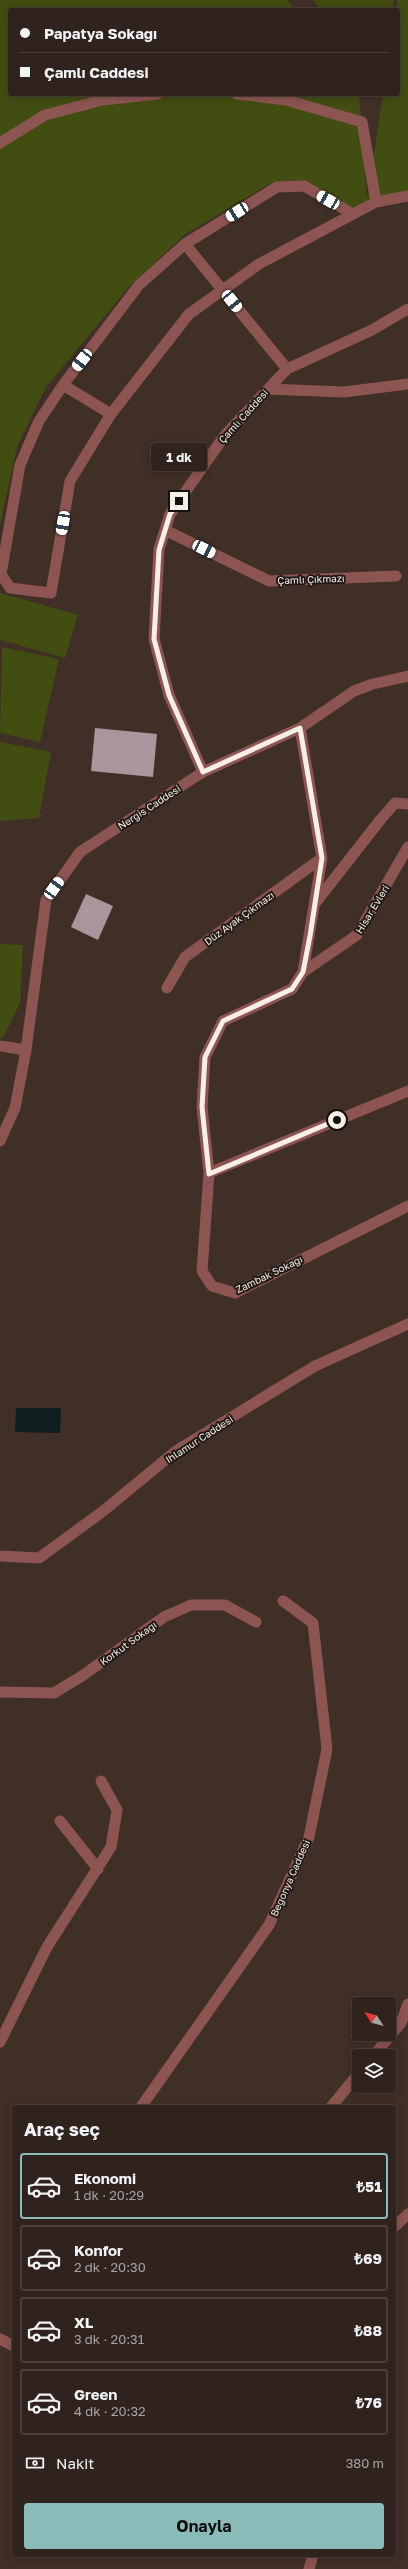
<!DOCTYPE html>
<html lang="tr">
<head>
<meta charset="utf-8">
<style>
  :root { --surface:#30231d; --page:#3c2f2a; --text:#f1f3f6; --muted:#a8a4a4; --line:#4b403b; --accent:#8bbbb9 }
  body { margin:0; font-family:"Golos Text",sans-serif; background:var(--page); color:var(--text); height:100vh; display:flex; flex-direction:column; font-size:15px; white-space:nowrap }
  * { box-sizing:border-box; margin:0 }
  p { font-size:13px; color:var(--muted) }
  .icon { flex:none; width:22px; height:22px; fill:none; stroke:currentColor; stroke-width:2; stroke-linecap:round; stroke-linejoin:round }
  .map { position:relative; flex:1; overflow:hidden }
  .drawer { position:absolute; left:12px; top:2105px; width:384px; height:452px; display:flex; flex-direction:column; background:var(--surface); border-radius:4px; box-shadow:0 2px 10px #0003,0 0 0 1px var(--line) }
  .drawer>* { flex:none }
  .banner { position:absolute; left:8px; top:8px; width:392px; height:88px; border-radius:4px; box-shadow:0 2px 10px #0003,0 0 0 1px var(--line); display:grid; align-content:center; height:88px; padding:0 12px; background:var(--surface) }
  .needle { width:26px; rotate:306deg }
  .controls { position:absolute; left:352px; top:1997px; display:grid; gap:8px }
  .controls a { display:grid; place-items:center; width:44px; height:44px; border-radius:4px; background:var(--surface); box-shadow:0 2px 10px #0003,0 0 0 1px var(--line); font-size:20px }
  .end { position:absolute; width:18px; height:18px; margin:-9px; border:5px solid #f9ede7; background:#111; box-shadow:0 0 0 2px #111 }
  .from { border-radius:50% }
  .bubble { position:absolute; height:28px; border-radius:4px; background:var(--surface); box-shadow:0 2px 10px #0003,0 0 0 1px var(--line); font-size:13px; font-weight:700; line-height:28px; text-align:center }
  .car { position:absolute; width:12px; height:24px; margin:-12px -6px; border-radius:5px; box-shadow:0 0 3px 1px #0007; background:linear-gradient(#fff 24%,#345 0 40%,#fff 0 76%,#345 0 86%,#fff 0) }
  .banner b { display:flex; align-items:center; gap:14px; height:38px; font-size:15px }
  .banner b+b { border-top:1px solid var(--line) }
  .banner i { width:10px; height:10px; background:var(--text) }
  ul { padding:0; list-style:none }
  li { display:flex; align-items:center; gap:12px; height:66px; margin:0 8px 6px; padding:0 4px; border:2px solid var(--line); border-radius:4px }
  li div { flex:1 }
  li b { display:block; font-size:15px }
  li em { font-style:normal; font-weight:700 }
  li.selected { border-color:var(--accent) }
  li>.icon { width:36px; height:36px; stroke-width:1.5 }
  h2 { padding:0 12px; font-size:18px; line-height:48px }
  .pay { display:flex; align-items:center; gap:10px; height:44px; padding:0 12px; font-size:15px }
  .pay p { margin-inline-start:auto }
  .button { display:flex; gap:8px; margin-top:auto; padding:8px 12px }
  .button a { flex:1; height:46px; border-radius:4px; background:var(--accent); color:#111; font-size:16px; font-weight:700; line-height:46px; text-align:center }
  .map>svg:first-child { display:block }
  .green { fill:#424d11 }
  .water { fill:#0e1e1e }
  .building { fill:#ab949c }
  .lines { fill:none; stroke-linecap:round; stroke-linejoin:round }
  .minor { stroke:#8d5551; stroke-width:11 }
  .route { stroke:#f9ede7; stroke-width:5 }
  .labels { text-anchor:middle; dominant-baseline:central; stroke-width:4; stroke-linejoin:round; paint-order:stroke }
  .street-label { font-size:10px; fill:#f9ede7; stroke:#211a16 }
</style>
</head>
<body>
<div class="map">
<svg width="408" height="2569" viewBox="0 0 408 2569">
  <rect width="100%" height="100%" fill="#402f27"/>
  <path class="green" d="M0,0H287L295,10H10V94H359L367,199L383,94H398L397,0H408V191L354,212L306,181L271,183L184,235L128,288L46,387L17,447L0,525Z
    M313,0H394L392,10H321Z
    M0,593L78,615L65,658L0,640Z
    M2,647L59,659L40,742L0,733Z
    M0,742L51,752L39,818L0,821Z
    M0,944L23,945L20,1003L3,1038H0Z"/>
  <path class="water" d="M16,1408H61L60,1433L15,1432Z"/>
  <path class="building" d="M95,728L157,734L153,777L91,771Z
    M86,894L113,906L98,940L71,927Z"/>
  <g class="lines">
    <path class="minor" d="M237,94L286,100L362,122L376,202
      M0,143L45,115L103,100L157,94
      M353,214L304,186L277,187L185,244L139,285L63,385L39,421L20,465L1,574L10,588L51,593L70,481L111,414L189,314L259,264L376,202L408,196
      M185,244L287,369
      M63,385L111,414
      M268,389L344,392L408,384
      M165,530L269,581L396,576
      M300,728L322,858L303,972L292,989L223,1021L205,1057L202,1107L209,1173L202,1271L212,1286L235,1293L408,1206
      M203,772L169,695L154,639L159,549L170,514L225,435L287,369L372,330L408,309
      M316,902L381,819L395,803L408,804
      M303,972L357,935L408,847
      M167,988L185,957L322,858
      M0,1046L26,1050
      M0,1141L15,1108L26,1050L46,900L80,852L203,772L300,728L354,691L373,684L408,676
      M209,1173L408,1091
      M0,1556L39,1558L102,1512L176,1451L315,1366L408,1324
      M0,1692L54,1693L82,1676L164,1617L191,1605H225L256,1622
      M60,1821L98,1869
      M0,2042L47,1947L111,1847L117,1810L101,1781
      M373,2056L401,2023L408,2004
      M141,2107L269,1925L309,1837L327,1749L313,1623L283,1601
      M331,2107L359,2073
      M394,2227L408,2214
      M0,2339L14,2346
      M309,2569L313,2555"/>
  </g>
  <g class="lines">
    <path class="route" d="M179,501L170,514L159,550L154,639L169,695L203,772L300,728L322,858L310,936L303,972L292,989L223,1021L205,1057L202,1107L209,1174L337,1120"/>
  </g>
  <g class="labels">
    <g class="street-label">
      <text transform="translate(243 416) rotate(-48)">Çamlı Caddesi</text>
      <text transform="translate(311 579) rotate(-2)">Çamlı Çıkmazı</text>
      <text transform="translate(149 807) rotate(-33)">Nergis Caddesi</text>
      <text transform="translate(372 909) rotate(-59)">Hisar Evleri</text>
      <text transform="translate(239 918) rotate(-36)">Düz Ayak Çıkmazı</text>
      <text transform="translate(269 1274) rotate(-26)">Zambak Sokağı</text>
      <text transform="translate(199 1439) rotate(-33)">Ihlamur Caddesi</text>
      <text transform="translate(128 1643) rotate(-36)">Korkut Sokağı</text>
      <text transform="translate(290 1878) rotate(-66)">Begonya Caddesi</text>
    </g>
  </g>
</svg>
<div class="controls">
<a><svg class="needle" viewBox="-14 -14 28 28"><path d="M0-13l5 13h-10z" fill="#e53935"/><path d="M0 13l5-13h-10z" fill="#a8a4a4"/></svg></a>
<a><svg class="icon" aria-label="layers" viewBox="0 0 24 24"><path d="M12 4l9 5-9 5-9-5zM3 14l9 5 9-5"/></svg></a>
</div>
<i class="end from" style="left:337px;top:1120px"></i>
<i class="end" style="left:179px;top:501px"></i>
<div class="bubble" style="left:151px;top:443px;width:56px">1 dk</div>
<i class="car" style="left:328px;top:200px;rotate:300deg"></i>
<i class="car" style="left:237px;top:212px;rotate:238deg"></i>
<i class="car" style="left:232px;top:301px;rotate:141deg"></i>
<i class="car" style="left:82px;top:360px;rotate:218deg"></i>
<i class="car" style="left:63px;top:523px;rotate:190deg"></i>
<i class="car" style="left:204px;top:549px;rotate:116deg"></i>
<i class="car" style="left:54px;top:888px;rotate:36deg"></i>
<div class="banner">
<b><i class="from"></i>Papatya Sokağı</b>
<b><i></i>Çamlı Caddesi</b>
</div>
<section class="drawer">
<h2>Araç seç</h2>
<ul>
<li class="selected"><svg class="icon" aria-label="car" viewBox="0 0 24 24"><path d="M5 17H2v-5l4-1 3-4h7l3 4 3 1v5h-3M9 17h6M6 11h13"/><circle cx="7" cy="17" r="2"/><circle cx="17" cy="17" r="2"/></svg><div><b>Ekonomi</b><p>1 dk · 20:29</p></div><em>₺51</em></li>
<li><svg class="icon" aria-label="car" viewBox="0 0 24 24"><path d="M5 17H2v-5l4-1 3-4h7l3 4 3 1v5h-3M9 17h6M6 11h13"/><circle cx="7" cy="17" r="2"/><circle cx="17" cy="17" r="2"/></svg><div><b>Konfor</b><p>2 dk · 20:30</p></div><em>₺69</em></li>
<li><svg class="icon" aria-label="car" viewBox="0 0 24 24"><path d="M5 17H2v-5l4-1 3-4h7l3 4 3 1v5h-3M9 17h6M6 11h13"/><circle cx="7" cy="17" r="2"/><circle cx="17" cy="17" r="2"/></svg><div><b>XL</b><p>3 dk · 20:31</p></div><em>₺88</em></li>
<li><svg class="icon" aria-label="car" viewBox="0 0 24 24"><path d="M5 17H2v-5l4-1 3-4h7l3 4 3 1v5h-3M9 17h6M6 11h13"/><circle cx="7" cy="17" r="2"/><circle cx="17" cy="17" r="2"/></svg><div><b>Green</b><p>4 dk · 20:32</p></div><em>₺76</em></li>
</ul>
<div class="pay"><svg class="icon" aria-label="cash" viewBox="0 0 24 24"><path d="M3 7h18v10H3z"/><circle cx="12" cy="12" r="2"/></svg>Nakit<p>380 m</p></div>
<div class="button"><a>Onayla</a></div>
</section>
</div>
</body>
</html>
